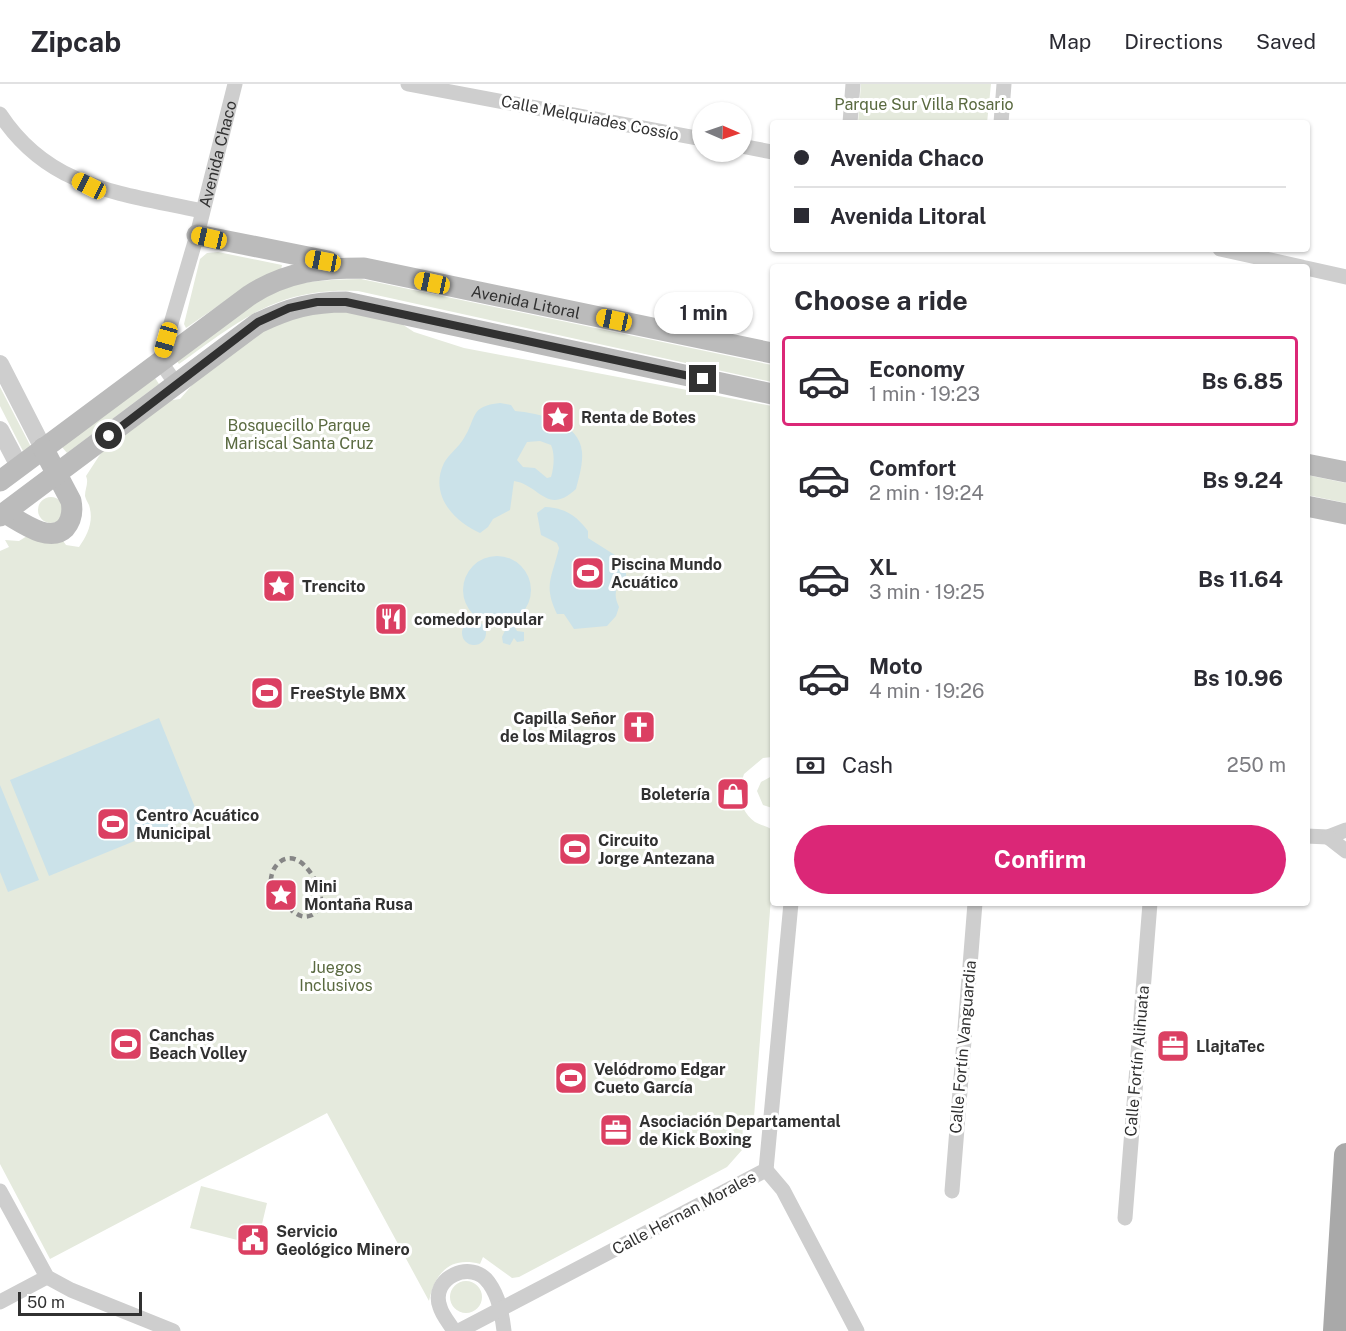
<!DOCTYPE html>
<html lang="en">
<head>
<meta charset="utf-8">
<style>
  :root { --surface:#fff; --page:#f7f7f7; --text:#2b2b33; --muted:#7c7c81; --line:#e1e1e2; --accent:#db2777 }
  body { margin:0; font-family:"Public Sans",sans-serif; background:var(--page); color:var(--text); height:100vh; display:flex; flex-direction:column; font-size:22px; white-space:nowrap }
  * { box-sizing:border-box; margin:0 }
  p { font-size:20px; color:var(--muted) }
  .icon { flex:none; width:33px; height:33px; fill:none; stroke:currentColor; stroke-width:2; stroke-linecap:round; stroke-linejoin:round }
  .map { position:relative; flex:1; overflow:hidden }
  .sheet { position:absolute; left:770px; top:180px; width:540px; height:642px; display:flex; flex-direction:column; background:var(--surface); border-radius:6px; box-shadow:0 2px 4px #0004 }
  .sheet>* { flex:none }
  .top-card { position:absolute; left:770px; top:36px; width:540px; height:132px; border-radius:6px; box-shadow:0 2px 4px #0004; display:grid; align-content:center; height:132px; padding:0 24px; background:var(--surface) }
  .needle { width:39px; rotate:92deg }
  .tools { position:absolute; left:692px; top:18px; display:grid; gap:12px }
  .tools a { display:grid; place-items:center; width:60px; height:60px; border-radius:50%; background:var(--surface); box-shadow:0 2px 4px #0004; font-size:30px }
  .scale { position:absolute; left:18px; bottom:15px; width:124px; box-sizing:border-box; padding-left:6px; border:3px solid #313131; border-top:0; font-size:16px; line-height:21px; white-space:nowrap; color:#313131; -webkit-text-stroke:4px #fff; paint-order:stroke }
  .end { position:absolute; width:27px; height:27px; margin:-14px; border:8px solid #313131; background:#fff; box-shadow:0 0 0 3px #fff }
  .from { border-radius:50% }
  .bubble { position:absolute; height:42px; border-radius:21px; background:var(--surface); box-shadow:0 2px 4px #0004; font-size:20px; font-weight:700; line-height:42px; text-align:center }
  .car { position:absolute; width:18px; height:36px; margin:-18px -9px; border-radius:8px; box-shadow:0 0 4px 2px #0007; background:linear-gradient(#f5c518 24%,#345 0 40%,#f5c518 0 76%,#345 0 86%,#f5c518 0) }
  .top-card b { display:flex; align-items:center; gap:21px; height:57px; font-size:22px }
  .top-card b+b { border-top:2px solid var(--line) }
  .top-card i { width:15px; height:15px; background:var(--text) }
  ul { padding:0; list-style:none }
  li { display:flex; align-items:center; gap:18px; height:90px; margin:0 12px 9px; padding:0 12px; border:3px solid transparent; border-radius:6px }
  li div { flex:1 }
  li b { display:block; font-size:22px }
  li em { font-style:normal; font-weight:700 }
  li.selected { border-color:var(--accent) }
  li>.icon { width:54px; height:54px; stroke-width:1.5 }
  h2 { padding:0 24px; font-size:27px; line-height:72px }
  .pay { display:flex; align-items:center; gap:15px; height:66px; padding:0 24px; font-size:22px }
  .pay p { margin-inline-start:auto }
  .cta { display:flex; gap:12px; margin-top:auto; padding:12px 24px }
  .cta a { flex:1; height:69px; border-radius:36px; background:var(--accent); color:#fff; font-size:24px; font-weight:700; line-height:69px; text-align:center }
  header { display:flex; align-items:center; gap:36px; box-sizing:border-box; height:84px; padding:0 30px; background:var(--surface); border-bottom:2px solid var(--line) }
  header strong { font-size:28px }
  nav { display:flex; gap:33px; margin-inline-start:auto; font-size:21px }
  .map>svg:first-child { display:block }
  .green { fill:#e5eadd }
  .water { fill:#cbe2e9; fill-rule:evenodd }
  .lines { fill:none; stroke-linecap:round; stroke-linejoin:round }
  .minor { stroke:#cecece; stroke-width:15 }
  .tertiary { stroke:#cecece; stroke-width:18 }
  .secondary { stroke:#bbb; stroke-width:21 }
  .primary { stroke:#a9a9a9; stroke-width:24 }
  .rail { stroke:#868686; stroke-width:4.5; stroke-dasharray:6 4.5; stroke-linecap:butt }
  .route { stroke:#313131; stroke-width:8 }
  .labels { text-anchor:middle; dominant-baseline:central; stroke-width:6; stroke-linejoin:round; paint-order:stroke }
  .park-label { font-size:16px; fill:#5a6a40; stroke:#fff }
  .street-label { font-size:16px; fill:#313131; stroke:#fff }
  .poi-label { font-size:16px; font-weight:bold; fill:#313131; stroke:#fff; text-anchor:start }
</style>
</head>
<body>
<header>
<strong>Zipcab</strong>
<nav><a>Map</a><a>Directions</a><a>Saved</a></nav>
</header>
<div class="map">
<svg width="1346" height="1247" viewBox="0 0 1346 1247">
  <rect width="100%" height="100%" fill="#fff"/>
  <path class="green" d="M861,0H991L987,39H858Z
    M218,168L282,181L281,186L234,211L186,244L184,240L200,175L207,169Z
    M361,195L772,281V298L358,207C277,203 241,236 179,280L176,276C210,251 244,221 283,205C307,195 336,196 361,195Z
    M319,223L382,227L414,248L464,264L772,322V673L763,674L744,690C738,707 738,726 755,738C760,741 767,742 772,746V801L754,1033L743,1036L742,1066L727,1083L519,1193L512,1194L483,1173L480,1180C450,1172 435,1189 429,1217L327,1029L50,1175L0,1080V467L9,463L5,456L19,457L27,452L61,454L66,461L79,463C88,450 94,437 89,421C87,417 86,416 85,412C85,404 89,399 86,392L116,346L153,319L180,315L212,278L249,251Z
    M155,294L159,300L67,369L62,363Z
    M0,303L31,363L23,367L0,322Z
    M1307,391L1346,399V419L1307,411Z
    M38 426a13 13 0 1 1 26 0a13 13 0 1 1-26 0Z
    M772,692V724L763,721L757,707L761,698Z
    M201,1102L267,1119L257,1161L190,1144Z
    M450 1213a16 16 0 1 1 32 0a16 16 0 1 1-32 0Z"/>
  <path class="water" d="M500,319L511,321L515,327C538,329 580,338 582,368C583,380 579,393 576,405C547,432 540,401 514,397L510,426L493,435L488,443L480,449C453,437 429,410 444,379C449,370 459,363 464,354C477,334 469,322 500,319ZM540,357L551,361C555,370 554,383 551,393L547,394L535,384L523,383L517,376L527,358Z
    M545,423C565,424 576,431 588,447V454L618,473L626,484V494C615,503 613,510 619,523L616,532L607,542L574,545L564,530H557C543,501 552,494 559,464L557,459L541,451L537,429Z
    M463 506a34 34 0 1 1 68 0a34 34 0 1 1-68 0Z
    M462 549a12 12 0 1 1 24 0a12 12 0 1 1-24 0Z
    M508,540H513L517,547L524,548V557L517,558L514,554L510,561L503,559L502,553Z
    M159,634L198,731L49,792L10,696Z
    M0,701L39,796L8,808L0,788Z"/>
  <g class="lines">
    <g class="minor">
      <path d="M408,0L702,55"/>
      <path d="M0,30C49,105 121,109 202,127"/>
      <path d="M850,39L853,0"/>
      <path d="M1001,39L1004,0"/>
      <path d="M741,62L772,68"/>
      <path d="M1220,165L1302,183"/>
      <path d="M1306,184L1346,193"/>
      <path id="s1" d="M176,300L160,277L197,151L235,0"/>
      <path d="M1306,752L1328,753L1346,746"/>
      <path d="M1328,753L1346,767"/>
      <path d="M766,1086L783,1106L857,1247"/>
      <path d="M0,1107L47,1193L71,1206L173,1247"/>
      <path d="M952,1107L975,819"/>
      <path d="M1125,1134L1150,819"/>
      <path d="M0,1218L47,1193"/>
      <path d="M454,1247C450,1240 442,1231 440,1223C429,1194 472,1174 489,1199C499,1213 502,1230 504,1247"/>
      <path d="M459,1247L766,1086L791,819"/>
    </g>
    <path class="tertiary" d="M0,280L43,364
      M0,346L19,382"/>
    <g class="secondary">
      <path d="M197,151L328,177"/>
      <path d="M1306,380L1346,388"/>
      <path id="s2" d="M0,397L250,211C287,187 321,184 364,184L772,269"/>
      <path d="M1306,422L1346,430"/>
      <path d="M5,429C20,437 49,460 65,444C72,436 73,427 71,417L43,364"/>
      <path d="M0,432L258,239C290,224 311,218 346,218L772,310"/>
    </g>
    <path class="primary" d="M1335,1247L1346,1071"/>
    <path class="rail" d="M271,796C271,783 284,768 299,777C312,785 333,820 312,831C303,835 298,831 291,826"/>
  </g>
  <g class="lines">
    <path class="route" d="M109,352L258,238L289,224L317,218H346L703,295"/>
  </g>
  <defs>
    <g id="sight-square" transform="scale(1.725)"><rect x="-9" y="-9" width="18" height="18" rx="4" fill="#db3f62" stroke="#fff"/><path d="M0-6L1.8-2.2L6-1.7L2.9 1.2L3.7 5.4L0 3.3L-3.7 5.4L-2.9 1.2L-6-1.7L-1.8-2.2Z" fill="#fff"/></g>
    <g id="stadium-square" transform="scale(1.725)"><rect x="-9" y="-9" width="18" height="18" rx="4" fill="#db3f62" stroke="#fff"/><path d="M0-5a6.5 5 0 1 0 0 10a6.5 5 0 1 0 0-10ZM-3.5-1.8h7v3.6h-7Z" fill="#fff"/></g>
    <g id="restaurant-square" transform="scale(1.725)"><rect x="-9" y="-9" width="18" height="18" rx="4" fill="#db3f62" stroke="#fff"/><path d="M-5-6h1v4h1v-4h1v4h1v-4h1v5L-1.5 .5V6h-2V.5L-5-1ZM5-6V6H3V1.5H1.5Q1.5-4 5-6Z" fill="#fff"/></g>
    <g id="church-square" transform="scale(1.725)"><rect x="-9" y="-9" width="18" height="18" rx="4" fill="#db3f62" stroke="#fff"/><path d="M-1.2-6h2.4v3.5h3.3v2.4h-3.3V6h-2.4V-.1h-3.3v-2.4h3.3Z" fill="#fff"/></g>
    <g id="shop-square" transform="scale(1.725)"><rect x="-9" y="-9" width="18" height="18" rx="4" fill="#db3f62" stroke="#fff"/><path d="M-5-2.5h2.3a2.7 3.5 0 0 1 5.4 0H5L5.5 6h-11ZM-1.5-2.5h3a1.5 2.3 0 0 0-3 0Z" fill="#fff"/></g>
    <g id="office-square" transform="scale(1.725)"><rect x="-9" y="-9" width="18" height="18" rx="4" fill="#db3f62" stroke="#fff"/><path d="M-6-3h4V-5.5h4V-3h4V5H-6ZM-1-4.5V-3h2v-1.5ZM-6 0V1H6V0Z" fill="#fff"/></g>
    <g id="civic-square" transform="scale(1.725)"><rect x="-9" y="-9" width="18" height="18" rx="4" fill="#db3f62" stroke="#fff"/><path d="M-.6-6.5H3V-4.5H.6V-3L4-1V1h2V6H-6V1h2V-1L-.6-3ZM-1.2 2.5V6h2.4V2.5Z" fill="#fff"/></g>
  </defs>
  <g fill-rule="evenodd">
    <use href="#sight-square" x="558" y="333"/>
    <use href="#stadium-square" x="588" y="489"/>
    <use href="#sight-square" x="279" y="502"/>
    <use href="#restaurant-square" x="391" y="535"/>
    <use href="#stadium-square" x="267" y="609"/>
    <use href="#church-square" x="639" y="643"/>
    <use href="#shop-square" x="733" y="710"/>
    <use href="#stadium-square" x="113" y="740"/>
    <use href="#stadium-square" x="575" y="765"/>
    <use href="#sight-square" x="281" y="811"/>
    <use href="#stadium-square" x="126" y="960"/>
    <use href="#office-square" x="1173" y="962"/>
    <use href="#stadium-square" x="571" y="994"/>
    <use href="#office-square" x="616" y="1046"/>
    <use href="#civic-square" x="253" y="1156"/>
  </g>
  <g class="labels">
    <g class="park-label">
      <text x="924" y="20">Parque Sur Villa Rosario</text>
      <text x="299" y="341">Bosquecillo Parque<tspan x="299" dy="18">Mariscal Santa Cruz</tspan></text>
      <text x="336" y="883">Juegos<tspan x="336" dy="18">Inclusivos</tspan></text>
    </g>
    <g class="street-label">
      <text transform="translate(590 34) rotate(11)">Calle Melquiades Cossío</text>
      <text stroke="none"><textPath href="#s1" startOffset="243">Avenida Chaco</textPath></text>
      <text stroke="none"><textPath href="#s2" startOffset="596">Avenida Litoral</textPath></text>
      <text transform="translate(963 963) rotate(-85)">Calle Fortín Vanguardia</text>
      <text transform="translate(1137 977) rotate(-85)">Calle Fortín Alihuata</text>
      <text transform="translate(684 1129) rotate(-28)">Calle Hernan Morales</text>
    </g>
    <g class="poi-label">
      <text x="581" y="333">Renta de Botes</text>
      <text x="611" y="480">Piscina Mundo<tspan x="611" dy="18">Acuático</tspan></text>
      <text x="302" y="502">Trencito</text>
      <text x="414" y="535">comedor popular</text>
      <text x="290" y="609">FreeStyle BMX</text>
      <text x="616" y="634" text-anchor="end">Capilla Señor<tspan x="616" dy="18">de los Milagros</tspan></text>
      <text x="710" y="710" text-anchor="end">Boletería</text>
      <text x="136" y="731">Centro Acuático<tspan x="136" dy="18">Municipal</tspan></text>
      <text x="598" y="756">Circuito<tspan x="598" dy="18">Jorge Antezana</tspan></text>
      <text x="304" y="802">Mini<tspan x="304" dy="18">Montaña Rusa</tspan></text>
      <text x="149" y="951">Canchas<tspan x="149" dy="18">Beach Volley</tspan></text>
      <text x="1196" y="962">LlajtaTec</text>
      <text x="594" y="985">Velódromo Edgar<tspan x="594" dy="18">Cueto García</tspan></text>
      <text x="639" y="1037">Asociación Departamental<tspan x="639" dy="18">de Kick Boxing</tspan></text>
      <text x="276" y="1147">Servicio<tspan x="276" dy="18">Geológico Minero</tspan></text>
    </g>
  </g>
</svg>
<div class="tools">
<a><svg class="needle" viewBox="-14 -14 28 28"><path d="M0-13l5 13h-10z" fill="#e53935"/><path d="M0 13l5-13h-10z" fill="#7c7c81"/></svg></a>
</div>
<div class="scale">50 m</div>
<i class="end from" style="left:109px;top:352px"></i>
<i class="end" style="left:703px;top:295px"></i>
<div class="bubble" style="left:654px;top:208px;width:99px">1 min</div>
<i class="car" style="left:89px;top:102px;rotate:297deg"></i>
<i class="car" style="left:209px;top:154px;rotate:283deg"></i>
<i class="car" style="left:323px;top:177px;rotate:281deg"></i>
<i class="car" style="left:432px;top:199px;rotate:282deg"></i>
<i class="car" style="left:614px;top:236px;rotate:282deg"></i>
<i class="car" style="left:166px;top:256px;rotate:196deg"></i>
<div class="top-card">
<b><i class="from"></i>Avenida Chaco</b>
<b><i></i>Avenida Litoral</b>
</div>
<section class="sheet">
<h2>Choose a ride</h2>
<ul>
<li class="selected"><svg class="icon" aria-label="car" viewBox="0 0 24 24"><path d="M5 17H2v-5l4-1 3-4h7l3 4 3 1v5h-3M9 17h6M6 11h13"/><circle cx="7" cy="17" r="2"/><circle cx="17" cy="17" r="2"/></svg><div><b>Economy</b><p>1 min · 19:23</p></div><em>Bs 6.85</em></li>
<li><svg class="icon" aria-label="car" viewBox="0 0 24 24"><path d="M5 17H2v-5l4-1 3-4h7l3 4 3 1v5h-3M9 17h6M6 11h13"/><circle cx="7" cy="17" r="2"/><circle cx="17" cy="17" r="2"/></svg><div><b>Comfort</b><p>2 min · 19:24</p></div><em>Bs 9.24</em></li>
<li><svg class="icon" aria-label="car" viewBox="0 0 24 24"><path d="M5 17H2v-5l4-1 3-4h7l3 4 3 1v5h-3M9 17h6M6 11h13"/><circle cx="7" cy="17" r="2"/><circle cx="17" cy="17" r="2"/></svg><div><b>XL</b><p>3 min · 19:25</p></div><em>Bs 11.64</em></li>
<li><svg class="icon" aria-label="car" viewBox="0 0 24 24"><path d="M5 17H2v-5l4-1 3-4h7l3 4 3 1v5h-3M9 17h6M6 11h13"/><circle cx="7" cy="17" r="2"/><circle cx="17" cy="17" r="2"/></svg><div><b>Moto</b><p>4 min · 19:26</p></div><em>Bs 10.96</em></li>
</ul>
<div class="pay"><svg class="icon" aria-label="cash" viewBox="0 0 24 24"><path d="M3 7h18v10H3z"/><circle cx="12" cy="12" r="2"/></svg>Cash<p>250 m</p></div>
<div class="cta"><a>Confirm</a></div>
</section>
</div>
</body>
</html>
